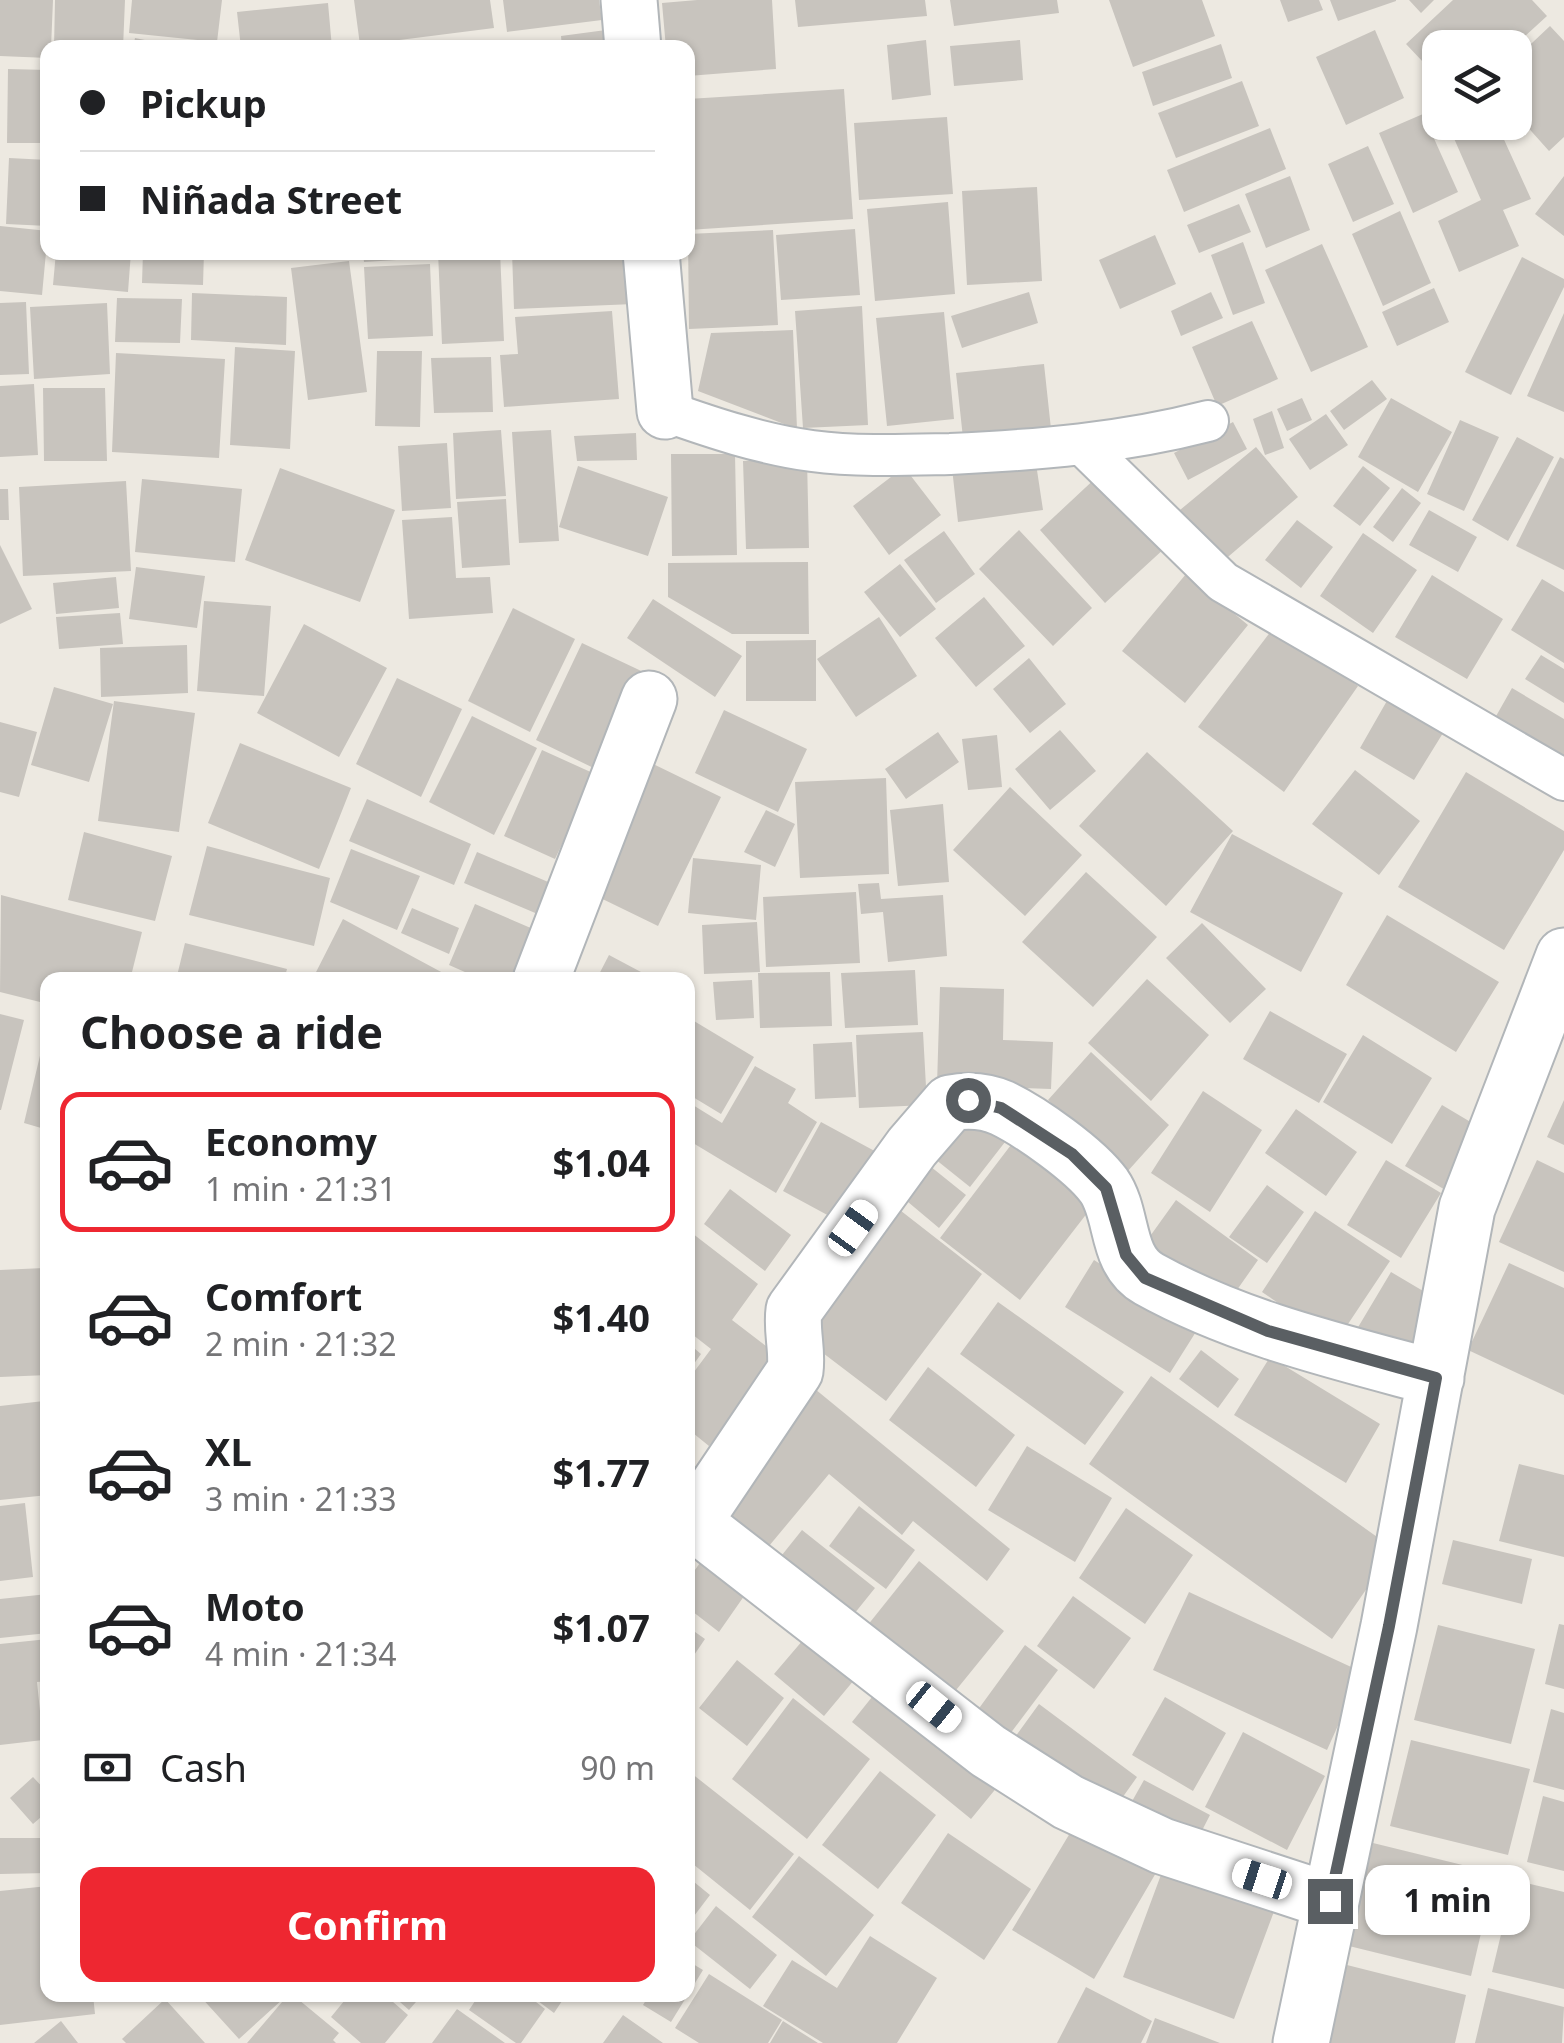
<!DOCTYPE html>
<html lang="en">
<head>
<meta charset="utf-8">
<style>
  :root { --surface:#fff; --page:#f2f2f2; --text:#202124; --muted:#757577; --line:#e0e0e0; --accent:#ee2731 }
  body { margin:0; font-family:"Noto Sans",sans-serif; background:var(--page); color:var(--text); height:100vh; display:flex; flex-direction:column; font-size:38px; white-space:nowrap }
  * { box-sizing:border-box; margin:0 }
  p { font-size:32px; color:var(--muted) }
  .icon { flex:none; width:55px; height:55px; fill:none; stroke:currentColor; stroke-width:2; stroke-linecap:round; stroke-linejoin:round }
  .map { position:relative; flex:1; overflow:hidden }
  .panel { position:absolute; left:40px; top:972px; width:655px; height:1030px; display:flex; flex-direction:column; background:var(--surface); border-radius:20px; box-shadow:0 2px 8px #0004 }
  .panel>* { flex:none }
  .guide { position:absolute; left:40px; top:40px; width:655px; height:220px; border-radius:20px; box-shadow:0 2px 8px #0004; display:grid; align-content:center; height:220px; padding:0 40px; background:var(--surface) }
  .controls { position:absolute; left:1422px; top:30px; display:grid; gap:20px }
  .controls a { display:grid; place-items:center; width:110px; height:110px; border-radius:20px; background:var(--surface); box-shadow:0 2px 8px #0004; font-size:50px }
  .end { position:absolute; width:45px; height:45px; margin:-22px; border:12px solid #5a5f63; background:#fff; box-shadow:0 0 0 5px #fff }
  .from { border-radius:50% }
  .bubble { position:absolute; height:70px; border-radius:20px; background:var(--surface); box-shadow:0 2px 8px #0004; font-size:32px; font-weight:700; line-height:70px; text-align:center }
  .car { position:absolute; width:30px; height:60px; margin:-30px -15px; border-radius:12px; box-shadow:0 0 8px 2px #0007; background:linear-gradient(#fff 24%,#345 0 40%,#fff 0 76%,#345 0 86%,#fff 0) }
  .guide b { display:flex; align-items:center; gap:35px; height:95px; font-size:38px }
  .guide b+b { border-top:2px solid var(--line) }
  .guide i { width:25px; height:25px; background:var(--text) }
  ul { padding:0; list-style:none }
  li { display:flex; align-items:center; gap:30px; height:140px; margin:0 20px 15px; padding:0 20px; border:5px solid transparent; border-radius:20px }
  li div { flex:1 }
  li b { display:block; font-size:38px }
  li em { font-style:normal; font-weight:700 }
  li.selected { border-color:var(--accent) }
  li>.icon { width:90px; height:90px; stroke-width:1.5 }
  h2 { padding:0 40px; font-size:45px; line-height:120px }
  .pay { display:flex; align-items:center; gap:25px; height:110px; padding:0 40px; font-size:38px }
  .pay p { margin-inline-start:auto }
  .button { display:flex; gap:20px; margin-top:auto; padding:20px 40px }
  .button a { flex:1; height:115px; border-radius:20px; background:var(--accent); color:#fff; font-size:40px; font-weight:700; line-height:115px; text-align:center }
  .map>svg:first-child { display:block }
  .building { fill:#c8c4be }
  .lines { fill:none; stroke-linecap:round; stroke-linejoin:round }
  .service-casing { stroke:#b2b6b9; stroke-width:44 }
  .minor-casing { stroke:#b2b6b9; stroke-width:59 }
  .service { stroke:#fff; stroke-width:40 }
  .minor { stroke:#fff; stroke-width:55 }
  .route { stroke:#5a5f63; stroke-width:12 }
</style>
</head>
<body>
<div class="map">
<svg width="1564" height="2043" viewBox="0 0 1564 2043">
  <rect width="100%" height="100%" fill="#ede9e1"/>
  <path class="building" d="M0,0H53L51,48H48V58L0,56Z
    M55,0H125L123,48H54Z
    M132,0H222L217,42L129,33Z
    M354,0H490L494,28L360,45Z
    M503,0H599L602,20L507,32Z
    M697,0H772L776,69L688,76V48H666L662,3Z
    M795,0H925L927,16L798,27Z
    M950,0H1057L1059,13L954,26Z
    M1109,0H1202L1215,36L1133,67Z
    M1280,0H1319L1323,10L1288,22Z
    M1330,0H1396V1L1338,21Z
    M1409,0H1434L1421,13Z
    M1453,0H1532L1547,16L1512,48H1440V80L1406,44Z
    M328,3L332,48H241L237,12Z
    M1550,26L1564,41V137L1549,151L1515,113V59Z
    M606,30L609,48H562L561,36Z
    M1375,30L1404,98L1346,125L1316,57Z
    M135,38L174,46V48H133Z
    M926,40L931,95L892,100L887,45Z
    M1020,40L1023,80L954,86L950,46Z
    M1221,44L1232,78L1153,106L1142,72Z
    M8,69L48,70V143H7Z
    M1242,81L1259,126L1176,158L1158,113Z
    M844,89L853,219L688,230V99Z
    M1423,114L1458,192L1413,213L1379,133Z
    M947,117L953,194L859,200L854,123Z
    M1460,122H1496L1531,199L1503,210L1519,246L1459,272L1438,221L1481,200L1449,127Z
    M1270,128L1286,169L1184,212L1167,170Z
    M1368,146L1394,204L1353,222L1328,164Z
    M9,158L48,160V226L6,224Z
    M1290,176L1310,230L1266,248L1245,194Z
    M1564,176V236L1535,214Z
    M1037,187L1042,281L967,285L962,191Z
    M948,202L955,294L875,301L867,209Z
    M1239,204L1251,232L1199,253L1187,225Z
    M1400,211L1431,283L1383,306L1352,234Z
    M0,226L48,231L42,295L0,291Z
    M855,229L860,295L781,300L776,235Z
    M773,230L778,325L689,329L688,234Z
    M1155,235L1176,284L1120,309L1099,260Z
    M1243,242L1265,303L1233,315L1211,255Z
    M1322,244L1368,347L1311,372L1265,270Z
    M56,252H131L128,292L53,285Z
    M143,252H204L203,285L142,283Z
    M363,252H429V258L364,262Z
    M438,252H500L504,341L442,344Z
    M512,252H632L634,304L514,309Z
    M1522,257L1564,279V287L1511,395L1465,372Z
    M349,261L367,392L308,400L291,268Z
    M430,264L433,336L368,339L364,267Z
    M1434,288L1449,322L1397,346L1382,312Z
    M1029,292L1038,323L962,348L951,316Z
    M1211,292L1223,318L1181,336L1171,311Z
    M192,293L287,297L286,345L191,340Z
    M117,298L182,299L180,343L115,342Z
    M26,302L29,374L0,375V303Z
    M107,303L110,374L34,379L30,307Z
    M862,306L868,425L803,428L795,311Z
    M612,311L619,399L504,407L500,355L518,354L515,317Z
    M944,312L954,419L887,426L876,318Z
    M1564,313V412L1527,396Z
    M1252,321L1278,379L1217,406L1192,347Z
    M793,330L797,429L698,391L711,333Z
    M235,347L295,351L290,449L230,445Z
    M377,351H422L420,427L375,426Z
    M116,353L225,359L219,458L112,452Z
    M491,357L493,412L434,413L431,358Z
    M1044,364L1051,429L963,438L956,373Z
    M1372,380L1387,399L1344,430L1330,411Z
    M34,384L38,455L0,457V386Z
    M43,388H105L107,461H44Z
    M1302,398L1312,420L1287,431L1277,409Z
    M1391,398L1452,432L1418,492L1358,457Z
    M1272,411L1284,448L1265,455L1253,419Z
    M1326,414L1348,445L1310,470L1289,439Z
    M1460,420L1499,437L1464,511L1427,494Z
    M1233,422L1247,449L1188,480L1174,453Z
    M501,430L506,496L456,499L453,433Z
    M551,430L559,541L519,543L512,432Z
    M636,433L637,460L577,461L574,436Z
    M1517,437L1554,457L1508,541L1472,520Z
    M447,443L451,508L402,511L398,446Z
    M1256,447L1298,497L1222,562L1180,510Z
    M671,454H735L737,555L672,556Z
    M1035,457L1043,510L958,522L952,468Z
    M1560,457L1564,459V570L1516,546Z
    M807,459L809,548L746,549L743,461Z
    M578,466L668,497L648,556L559,527Z
    M1363,466L1390,488L1360,526L1333,506Z
    M904,467L941,515L889,555L853,506Z
    M280,468L395,510L360,602L245,560Z
    M1100,474L1166,547L1105,603L1040,530Z
    M142,479L242,489L235,562L135,552Z
    M126,481L131,571L23,576L19,487Z
    M1402,488L1421,503L1393,542L1373,527Z
    M0,489H8L9,520H0Z
    M506,499L510,565L462,568L457,502Z
    M1429,510L1477,537L1458,572L1409,545Z
    M452,517L456,578L490,577L493,613L409,619L402,520Z
    M1297,520L1333,547L1301,588L1265,560Z
    M1019,530L1092,608L1053,646L979,569Z
    M944,531L975,574L936,603L904,560Z
    M1363,533L1417,570L1373,633L1320,596Z
    M0,545L32,609L0,624Z
    M808,562L809,634H732L668,597V563Z
    M900,564L936,609L900,637L864,592Z
    M136,567L205,576L197,628L129,619Z
    M1186,574L1248,625L1185,703L1122,651Z
    M1432,575L1503,619L1467,679L1395,637Z
    M116,577L119,608L56,614L53,583Z
    M1542,579L1564,592V663L1511,630Z
    M984,597L1025,646L976,687L935,638Z
    M653,599L742,656L715,697L627,638Z
    M204,601L271,606L264,696L197,691Z
    M513,608L575,639L530,732L468,701Z
    M120,613L123,644L59,649L56,617Z
    M879,617L917,676L856,717L817,659Z
    M304,624L387,668L339,757L257,713Z
    M1274,627L1358,686L1284,792L1198,727Z
    M816,640V701H746V641Z
    M582,643L654,677L608,775L536,740Z
    M187,645L188,693L101,697L100,648Z
    M1541,655L1564,669V703L1525,679Z
    M1029,658L1066,704L1030,733L993,689Z
    M397,678L462,709L421,797L356,764Z
    M54,687L113,704L89,782L31,765Z
    M1512,688L1564,719V767L1491,725Z
    M1388,699L1443,733L1414,780L1360,748Z
    M114,701L195,713L179,832L98,821Z
    M724,710L807,749L778,812L695,773Z
    M472,716L537,748L494,835L429,802Z
    M0,722L37,732L19,797L0,792Z
    M1060,730L1096,771L1050,810L1015,769Z
    M938,732L959,762L906,799L885,769Z
    M997,735L1002,787L968,790L962,739Z
    M240,743L351,788L319,869L208,823Z
    M542,750L595,774L555,859L504,836Z
    M1147,752L1233,831L1166,906L1079,826Z
    M647,761L721,797L658,926L584,890Z
    M1355,770L1420,821L1379,875L1312,824Z
    M1466,772L1564,831V850L1504,950L1398,887Z
    M886,778L889,874L800,878L795,782Z
    M1010,787L1082,855L1025,916L953,850Z
    M367,799L471,844L454,885L349,841Z
    M943,804L949,882L898,886L890,810Z
    M766,810L795,824L775,867L744,852Z
    M84,832L172,856L155,921L68,900Z
    M1232,834L1343,893L1301,972L1190,912Z
    M207,846L330,878L314,946L189,915Z
    M351,849L420,876L397,930L330,902Z
    M477,852L553,884L540,915L464,883Z
    M693,858L761,865L756,920L688,913Z
    M1086,872L1157,937L1093,1007L1022,942Z
    M879,883L881,899L943,895L947,956L888,962L883,912L861,914L858,884Z
    M856,892L860,963L766,967L763,897Z
    M1,895L142,932L130,980H48V1004L0,992Z
    M475,904L547,935L527,980H483L449,965Z
    M412,908L459,928L449,954L401,933Z
    M1387,915L1499,982L1456,1052L1346,985Z
    M343,919L456,980H312Z
    M757,922L760,972L704,974L702,925Z
    M1202,923L1266,989L1230,1023L1166,958Z
    M185,943L287,969L284,980H176Z
    M609,955L656,980H596Z
    M915,970L918,1025L845,1028L841,973Z
    M830,972L832,1026L760,1028L758,973Z
    M1147,979L1209,1035L1151,1101L1088,1043Z
    M752,980L754,1018L716,1020L713,982Z
    M940,987L1004,989L1003,1040L1053,1042L1051,1089L937,1085Z
    M1270,1011L1347,1054L1319,1103L1243,1059Z
    M0,1014L24,1020L1,1110H0Z
    M689,1018L754,1057L721,1114L688,1094Z
    M923,1032L927,1105L859,1108L856,1035Z
    M1363,1035L1432,1078L1392,1144L1323,1102Z
    M852,1042L856,1097L815,1099L813,1044Z
    M43,1043L48,1044V1130L24,1123Z
    M1091,1052L1169,1125L1127,1172L1048,1100Z
    M755,1066L796,1089L788,1103L817,1122L776,1193L688,1140V1102L722,1123Z
    M1203,1091L1262,1130L1210,1212L1151,1173Z
    M1564,1100V1145L1547,1137Z
    M1442,1105L1484,1130L1447,1191L1405,1166Z
    M960,1106L1005,1142L970,1187L925,1151Z
    M1296,1109L1357,1152L1326,1196L1265,1153Z
    M821,1122L882,1155L844,1224L783,1191Z
    M1017,1137L1098,1199L1020,1300L940,1238Z
    M915,1154L966,1195L939,1228L889,1186Z
    M1386,1160L1441,1193L1401,1258L1347,1225Z
    M1537,1160L1564,1173V1272L1499,1242Z
    M1267,1185L1304,1212L1267,1263L1229,1237Z
    M730,1189L791,1235L765,1271L704,1224Z
    M1176,1200L1258,1260L1225,1307L1143,1246Z
    M896,1207L982,1274L886,1401L798,1334Z
    M1315,1211L1390,1261L1336,1342L1262,1292Z
    M688,1230L758,1284L732,1320L779,1356L709,1446L688,1429V1380L711,1349L688,1331Z
    M1094,1260L1199,1327L1170,1373L1065,1307Z
    M1509,1263L1564,1288V1395L1468,1350Z
    M44,1268L48,1375L0,1377V1270Z
    M1391,1272L1440,1301L1401,1363L1354,1334Z
    M998,1302L1124,1392L1085,1445L960,1354Z
    M688,1343L701,1354L688,1372Z
    M1201,1350L1239,1379L1218,1408L1179,1379Z
    M1270,1357L1380,1424L1346,1483L1234,1415Z
    M928,1367L1015,1435L976,1487L889,1420Z
    M1151,1376L1394,1549L1332,1639L1089,1464Z
    M815,1389L1010,1549L987,1581L913,1521L902,1535L829,1474L769,1546L721,1507Z
    M44,1401L48,1495L0,1500V1406Z
    M1027,1446L1112,1498L1075,1562L988,1510Z
    M1519,1464L1564,1475V1557L1499,1541Z
    M25,1503L33,1577L0,1581V1506Z
    M859,1506L915,1550L886,1589L829,1546Z
    M1126,1508L1193,1555L1145,1624L1079,1578Z
    M802,1530L875,1588L846,1624L774,1565Z
    M1453,1540L1532,1559L1522,1604L1442,1584Z
    M704,1557L749,1589L719,1632L688,1608V1580Z
    M919,1561L1004,1631L948,1700L863,1631Z
    M1189,1592L1362,1672L1327,1750L1153,1670Z
    M48,1594V1633L0,1638V1599Z
    M1073,1596L1131,1638L1094,1689L1037,1646Z
    M1559,1624L1564,1625V1689L1545,1684Z
    M1438,1625L1535,1649L1511,1744L1414,1720Z
    M815,1626L865,1667L824,1716L774,1674Z
    M688,1627L705,1639L688,1664Z
    M48,1639V1681L37,1682L43,1740L0,1745V1644Z
    M1025,1645L1058,1670L1001,1746L969,1722Z
    M737,1660L784,1698L747,1746L699,1708Z
    M880,1687L998,1786L971,1819L852,1722Z
    M1165,1697L1226,1733L1193,1791L1132,1755Z
    M793,1698L870,1759L807,1839L732,1779Z
    M1039,1704L1137,1777L1110,1815L1010,1744Z
    M1551,1709L1564,1713V1790L1533,1782Z
    M1243,1732L1325,1776L1287,1850L1205,1807Z
    M1411,1740L1530,1769L1508,1855L1390,1826Z
    M880,1771L936,1815L878,1889L822,1845Z
    M691,1773L794,1854L750,1910L688,1860V1778Z
    M33,1777L48,1793V1811L33,1824L10,1798Z
    M1144,1780L1210,1815L1193,1848L1126,1812Z
    M1543,1796L1564,1802V1871L1527,1862Z
    M1079,1818L1160,1866L1094,1979L1012,1930Z
    M948,1833L1031,1889L984,1960L901,1903Z
    M0,1838H48V1873L0,1874Z
    M1373,1843L1495,1873L1471,1976L1349,1946Z
    M799,1856L874,1915L826,1976L752,1917Z
    M1165,1864L1276,1906L1234,2019L1123,1977Z
    M688,1877L710,1895L688,1924Z
    M1514,1880L1564,1892V1989L1492,1972Z
    M48,1886V1995H93L95,2014L0,2025V1891Z
    M716,1906L777,1955L750,1989L689,1941Z
    M870,1936L937,1978L897,2043H823L763,2006L792,1960L837,1988Z
    M688,1961L703,1970L671,2022L643,2005L649,1995H688Z
    M1343,1964L1466,1995L1455,2043H1325Z
    M709,1974L782,2020L768,2043H699L675,2028Z
    M1086,1987L1152,2021L1141,2043H1057Z
    M1488,1988L1564,2007L1562,2043H1475Z
    M199,1995H279L283,1999L239,2039Z
    M288,1995H293L339,2033L333,2040L336,2043H247Z
    M349,1995H385L408,2015L385,2043H361L331,2017Z
    M392,1995H422L409,2010Z
    M479,1995H527L545,2009L521,2043H516L469,2010Z
    M530,1995H566L554,2013Z
    M165,1999L205,2043H126L122,2039Z
    M457,2009L505,2043H432Z
    M623,2015L663,2043H603Z
    M1155,2018L1220,2043H1146Z
    M61,2021L78,2043H34Z
    M783,2021L818,2043H770Z"/>
  <g class="lines">
    <g class="service-casing">
      <path id="service" d="M665,411C713,428 761,444 812,451C858,457 905,455 950,454C1038,450 1123,443 1208,421
        M1083,445L1223,582L1564,780"/>
    </g>
    <g class="minor-casing">
      <path id="minor" d="M629,0L633,48
        M651,252L665,411
        M541,980L649,699
        M693,1522L988,1751L1068,1802L1162,1846L1330,1901
        M688,1530L795,1371C798,1350 791,1331 794,1310L912,1147L950,1103C967,1100 986,1101 1002,1108C1031,1122 1085,1160 1104,1186C1124,1215 1115,1260 1149,1279C1237,1328 1340,1352 1436,1378
        M1301,2043L1389,1626L1467,1208L1564,956"/>
    </g>
    <use href="#service" class="service"/>
    <use href="#minor" class="minor"/>
  </g>
  <g class="lines">
    <path class="route" d="M968,1100L1001,1108L1072,1154L1106,1188L1126,1255L1145,1278L1268,1331L1436,1378L1389,1626L1330,1901"/>
  </g>
</svg>
<div class="controls">
<a><svg class="icon" aria-label="layers" viewBox="0 0 24 24"><path d="M12 4l9 5-9 5-9-5zM3 14l9 5 9-5"/></svg></a>
</div>
<i class="end from" style="left:968px;top:1100px"></i>
<i class="end" style="left:1330px;top:1901px"></i>
<div class="bubble" style="left:1365px;top:1865px;width:165px">1 min</div>
<i class="car" style="left:853px;top:1228px;rotate:36deg"></i>
<i class="car" style="left:934px;top:1707px;rotate:129deg"></i>
<i class="car" style="left:1262px;top:1879px;rotate:288deg"></i>
<div class="guide">
<b><i class="from"></i>Pickup</b>
<b><i></i>Niñada Street</b>
</div>
<section class="panel">
<h2>Choose a ride</h2>
<ul>
<li class="selected"><svg class="icon" aria-label="car" viewBox="0 0 24 24"><path d="M5 17H2v-5l4-1 3-4h7l3 4 3 1v5h-3M9 17h6M6 11h13"/><circle cx="7" cy="17" r="2"/><circle cx="17" cy="17" r="2"/></svg><div><b>Economy</b><p>1 min · 21:31</p></div><em>$1.04</em></li>
<li><svg class="icon" aria-label="car" viewBox="0 0 24 24"><path d="M5 17H2v-5l4-1 3-4h7l3 4 3 1v5h-3M9 17h6M6 11h13"/><circle cx="7" cy="17" r="2"/><circle cx="17" cy="17" r="2"/></svg><div><b>Comfort</b><p>2 min · 21:32</p></div><em>$1.40</em></li>
<li><svg class="icon" aria-label="car" viewBox="0 0 24 24"><path d="M5 17H2v-5l4-1 3-4h7l3 4 3 1v5h-3M9 17h6M6 11h13"/><circle cx="7" cy="17" r="2"/><circle cx="17" cy="17" r="2"/></svg><div><b>XL</b><p>3 min · 21:33</p></div><em>$1.77</em></li>
<li><svg class="icon" aria-label="car" viewBox="0 0 24 24"><path d="M5 17H2v-5l4-1 3-4h7l3 4 3 1v5h-3M9 17h6M6 11h13"/><circle cx="7" cy="17" r="2"/><circle cx="17" cy="17" r="2"/></svg><div><b>Moto</b><p>4 min · 21:34</p></div><em>$1.07</em></li>
</ul>
<div class="pay"><svg class="icon" aria-label="cash" viewBox="0 0 24 24"><path d="M3 7h18v10H3z"/><circle cx="12" cy="12" r="2"/></svg>Cash<p>90 m</p></div>
<div class="button"><a>Confirm</a></div>
</section>
</div>
</body>
</html>
